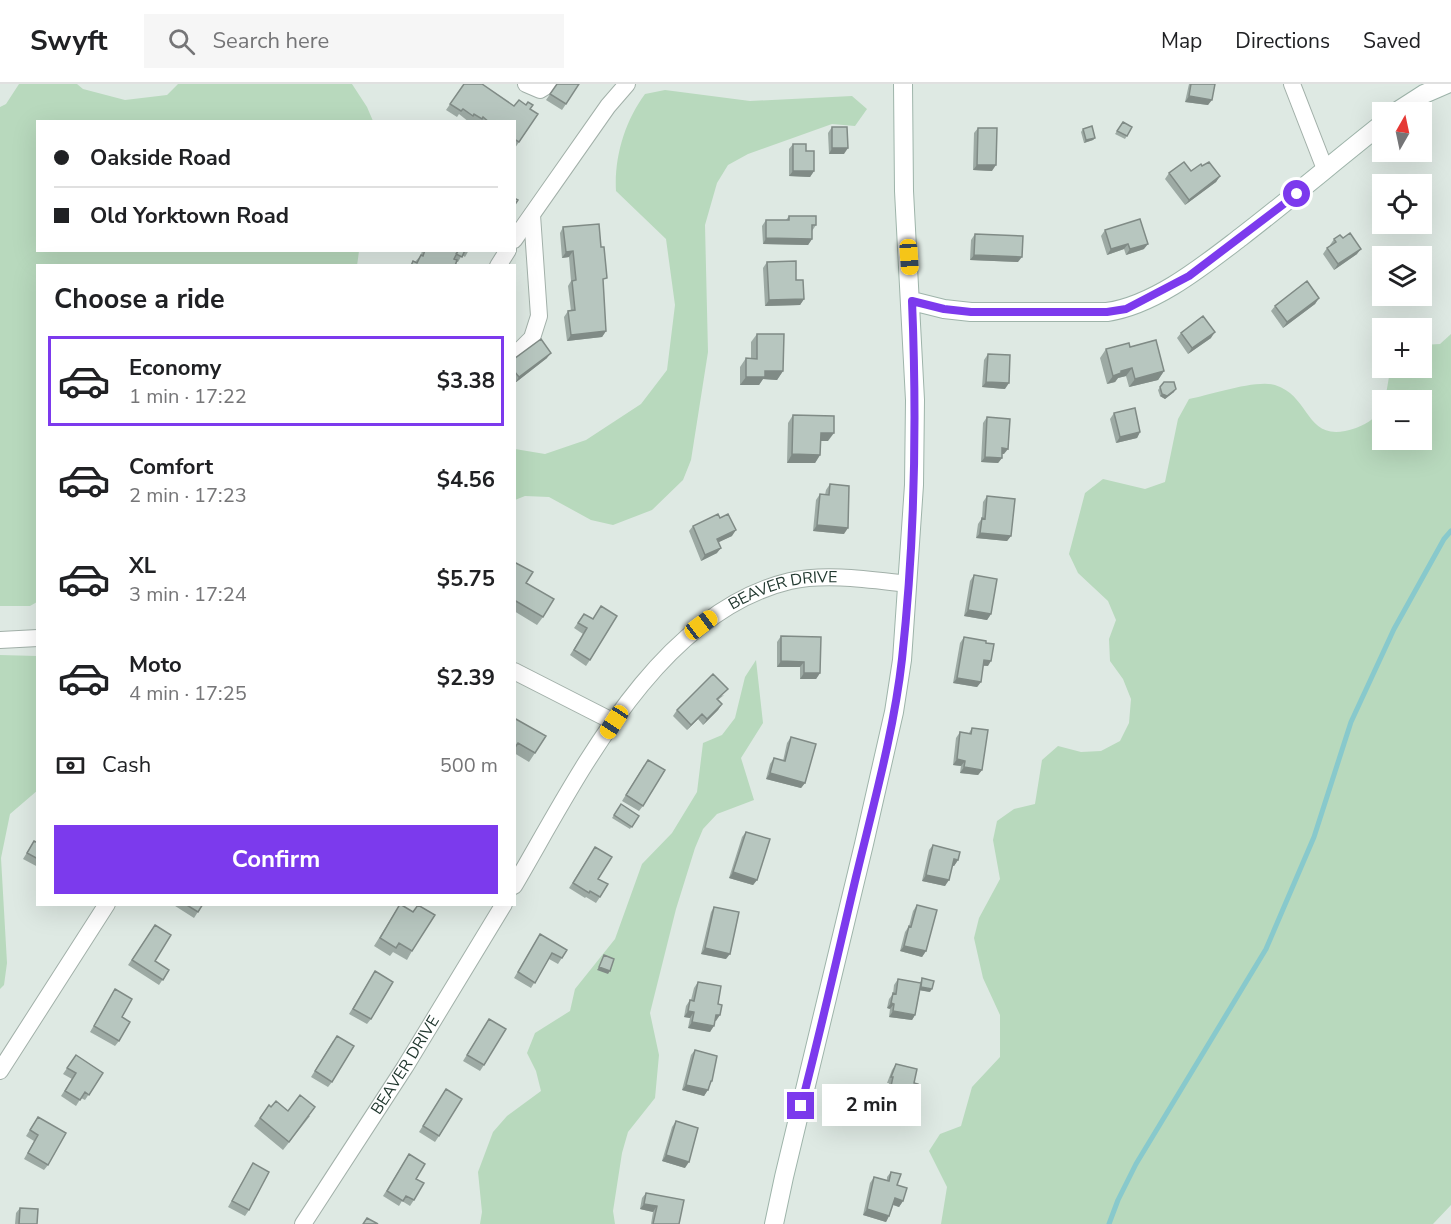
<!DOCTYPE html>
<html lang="en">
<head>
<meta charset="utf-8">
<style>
  :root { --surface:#fff; --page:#f6f6f6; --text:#202124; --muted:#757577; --line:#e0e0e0; --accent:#7c3aed }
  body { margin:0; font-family:"Nunito Sans",sans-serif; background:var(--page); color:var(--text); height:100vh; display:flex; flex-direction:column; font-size:22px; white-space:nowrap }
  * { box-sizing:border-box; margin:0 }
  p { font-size:20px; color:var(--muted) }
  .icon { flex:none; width:33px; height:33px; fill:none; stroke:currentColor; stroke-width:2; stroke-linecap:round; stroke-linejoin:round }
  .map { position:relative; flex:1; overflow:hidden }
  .side { position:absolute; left:36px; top:180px; width:480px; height:642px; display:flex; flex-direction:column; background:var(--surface); border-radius:0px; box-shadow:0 6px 24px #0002 }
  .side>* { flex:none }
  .guide { position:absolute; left:36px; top:36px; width:480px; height:132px; border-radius:0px; box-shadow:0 6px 24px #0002; display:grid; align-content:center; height:132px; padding:0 18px; background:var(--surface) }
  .needle { width:39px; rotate:9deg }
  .fabs { position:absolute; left:1372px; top:18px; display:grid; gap:12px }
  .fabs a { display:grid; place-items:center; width:60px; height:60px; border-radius:0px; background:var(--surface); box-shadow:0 6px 24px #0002; font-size:30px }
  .end { position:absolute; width:27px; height:27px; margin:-14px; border:8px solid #7c3aed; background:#fff; box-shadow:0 0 0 3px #fff }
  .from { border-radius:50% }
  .bubble { position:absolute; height:42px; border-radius:0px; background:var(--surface); box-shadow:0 6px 24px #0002; font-size:20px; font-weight:700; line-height:42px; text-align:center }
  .car { position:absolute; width:18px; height:36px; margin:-18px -9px; border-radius:8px; box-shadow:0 0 4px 2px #0007; background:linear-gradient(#f5c518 24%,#345 0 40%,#f5c518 0 76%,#345 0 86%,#f5c518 0) }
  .guide b { display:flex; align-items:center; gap:21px; height:57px; font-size:22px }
  .guide b+b { border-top:2px solid var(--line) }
  .guide i { width:15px; height:15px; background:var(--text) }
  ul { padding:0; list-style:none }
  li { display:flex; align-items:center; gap:18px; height:90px; margin:0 12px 9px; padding:0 6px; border:3px solid transparent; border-radius:0px }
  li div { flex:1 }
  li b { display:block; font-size:22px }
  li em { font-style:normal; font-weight:700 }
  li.on { border-color:var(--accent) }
  li>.icon { width:54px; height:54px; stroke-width:1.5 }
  h2 { padding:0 18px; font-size:27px; line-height:72px }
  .pay { display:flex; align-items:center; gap:15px; height:66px; padding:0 18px; font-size:22px }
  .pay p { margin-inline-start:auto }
  .primary-button { display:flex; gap:12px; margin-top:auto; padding:12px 18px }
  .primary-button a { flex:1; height:69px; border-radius:0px; background:var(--accent); color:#fff; font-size:24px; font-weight:700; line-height:69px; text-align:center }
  header { display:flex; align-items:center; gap:36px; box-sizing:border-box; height:84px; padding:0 30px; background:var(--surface); border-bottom:2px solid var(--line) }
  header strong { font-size:28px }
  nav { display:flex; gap:33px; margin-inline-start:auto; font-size:21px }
  .search { width:420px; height:54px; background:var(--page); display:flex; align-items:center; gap:15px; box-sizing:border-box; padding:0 21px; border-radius:0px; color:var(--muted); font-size:22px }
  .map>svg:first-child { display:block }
  .green { fill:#b8d9bd }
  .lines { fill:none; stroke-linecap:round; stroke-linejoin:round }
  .stream { stroke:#88c9cc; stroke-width:5 }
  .street-casing { stroke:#a2b0a9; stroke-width:18 }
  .secondary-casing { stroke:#9eb4aa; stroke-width:20 }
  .street { stroke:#fff; stroke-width:16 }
  .secondary { stroke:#fff; stroke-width:18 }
  .wall { fill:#9daaa4 }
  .shaded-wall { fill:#808b86 }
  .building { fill:#b7c6bf; stroke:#808b86; stroke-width:1.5 }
  .route { stroke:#7c3aed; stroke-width:8 }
  .labels { text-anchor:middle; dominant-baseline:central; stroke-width:4.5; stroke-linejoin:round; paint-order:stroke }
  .street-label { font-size:16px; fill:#21382f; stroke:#eef6f1 }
</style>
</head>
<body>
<header>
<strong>Swyft</strong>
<div class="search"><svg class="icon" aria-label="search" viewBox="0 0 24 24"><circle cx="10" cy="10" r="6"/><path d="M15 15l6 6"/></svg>Search here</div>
<nav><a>Map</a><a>Directions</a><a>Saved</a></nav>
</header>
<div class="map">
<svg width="1451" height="1140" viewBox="0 0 1451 1140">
  <rect width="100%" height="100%" fill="#dee9e3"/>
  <path class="green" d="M19,0H77L83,5L125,16L167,11L178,0H352L367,23L373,37L38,38V166L359,167L357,182H38L37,518L30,522H0V23L6,20Z
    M665,6L750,17L852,12L867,25L855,42L832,40L748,70L728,81L717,99L705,141L708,268L691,376L683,396L652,426L613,441L591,436L549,413L525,412L515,416V365L545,370L586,356L641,320L667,286L675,221L666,155L616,107C614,73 625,37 645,10Z
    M1451,250V1121L1433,1140H941L947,1103L929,1067L940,1050L961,1042L972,1003L1000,973V931L983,894L974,854L979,834L1000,795L993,756L997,737L1014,725L1035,720L1042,676L1058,662L1081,668L1101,667L1120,657L1129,639L1131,615L1123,595L1110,577L1109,555L1116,536L1108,517L1078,489L1069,470L1085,409L1103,395L1145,405L1165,398L1178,335L1189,315C1209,311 1257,295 1275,301C1313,313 1304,362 1356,344C1369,339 1377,333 1383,321V356H1422V316H1385L1389,293L1385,284H1422V261L1440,260Z
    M0,571L37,572L38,706L10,730L1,774L7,879L4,901L0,905Z
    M756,576L763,639L741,674L754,716L717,730L703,745L695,764L676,825L650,929L659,971L655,1014L628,1048L622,1069L613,1127L615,1140H480L482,1128L478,1088L493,1048L507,1032L541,1007L536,987L527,969L535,949L570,927L575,905L615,855L642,780L672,749L697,708L703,659L722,651L735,634L745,593Z"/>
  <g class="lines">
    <path class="stream" d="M1109,1140L1118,1116L1136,1080L1266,865L1314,753L1351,638L1394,545L1444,455L1451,447"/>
    <g class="street-casing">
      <g id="street">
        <path d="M526,0L540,6L550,0"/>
        <path d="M1292,0L1325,85"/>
        <path d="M514,156L608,22L627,0"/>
        <path d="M498,182L508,166"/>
        <path d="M514,272L532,254L539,232L532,131"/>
        <path d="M0,556L38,554"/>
        <path d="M514,587L614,638"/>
        <path id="s1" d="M514,802C578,693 656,529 790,497C827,489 871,496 908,500"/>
        <path d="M0,987L107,820"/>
        <path id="s2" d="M303,1140L405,983L504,820"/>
      </g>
    </g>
    <g class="secondary-casing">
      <path id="secondary" d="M1396,28L1424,10L1447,0
        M912,217L944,225L971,228H1107C1155,221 1203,182 1241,153C1289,116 1335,77 1383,39
        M774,1140L784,1093L864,760L894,628L902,576L914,401L915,316L904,107L903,0"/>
    </g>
    <use href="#street" class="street"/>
    <use href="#secondary" class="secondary"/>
  </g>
  <path class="wall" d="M464,0L514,22L530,25L538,30L515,64L514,38H473L470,36L469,38L459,30L457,33L446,26Z
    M557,0L566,20L562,26L546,16Z
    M1189,0H1215L1208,21L1185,18Z
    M1123,38L1132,43L1125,55L1115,50Z
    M832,43L844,70H829L828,49Z
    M978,44L992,87L973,86L974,49Z
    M1083,45L1095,54L1093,56L1084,59L1081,48Z
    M793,60L806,67L814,87L810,93L789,92V65Z
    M1202,82L1220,92L1216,98L1185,121L1165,95L1169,89L1191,87Z
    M1383,115V127L1379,121Z
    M789,132L816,141L812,147V155L808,161L763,160L762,142L766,136H786Z
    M563,143L603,200L606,247L602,253L567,257L564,233L568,227H571L568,202L571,197L569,173L562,174L560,149Z
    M1105,146L1144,165L1126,171L1124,165L1107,171L1101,152Z
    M975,150L1018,178L970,176L971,156Z
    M1334,155L1357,170L1334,186L1323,170L1327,164L1331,162L1330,161Z
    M422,166H469L465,173L462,171L458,178H457L455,182H410L413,177L415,178L421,171Z
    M767,178L796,196L804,215L800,221L765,222L763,184Z
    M1319,214L1315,220L1283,244L1271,227L1275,222Z
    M1181,249L1211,254L1188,270L1177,254Z
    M757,250L783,287L777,296L763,295L759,301H740V283L746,274L751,275V258Z
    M1130,263L1164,287L1158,296L1129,303L1126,292L1118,294L1115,298L1107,300L1100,274L1106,265Z
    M988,270L1005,305L982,303L984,276Z
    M547,274L515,299L514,298V275Z
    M1164,298L1174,308L1165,315L1160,312L1158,306Z
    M1114,329L1140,348L1137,354L1116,359L1110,335Z
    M793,331L828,357H821L820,371L815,379H787L788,339Z
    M987,333L1004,370H1002V374L998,379L981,378L983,339Z
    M830,400L844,450L813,447L816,416L820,410L825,411L826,406Z
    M987,412L1011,452L1007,457L976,454L978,440L982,434L983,418Z
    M720,434L732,452L718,458L717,469L701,477L689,447L693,442Z
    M514,478L543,533L537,541L514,527Z
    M974,491L991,530L987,536L964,532L970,497Z
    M584,530L592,535L590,576L586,582L570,571L583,550L574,544Z
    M781,552L820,589L816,595H800V583H777V558Z
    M964,553L988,582H983L981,598L977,603L953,599L960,559Z
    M724,611L718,616L722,620L718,626L703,641L698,635L687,646L673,632L677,626Z
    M514,634L535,669L529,678L514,669Z
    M972,644L982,686L978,691L960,689L961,682L953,681L956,654L960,648L969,649Z
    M791,653L805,699L801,704L766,695L770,680L774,674L783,677L787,659Z
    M644,681L643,722L639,727L622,717Z
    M621,720L639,732L630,745L612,734Z
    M746,748L757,796L753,801L729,794L742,753Z
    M34,757L38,759V783L23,775Z
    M933,761L958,776L954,782L952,781L945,802L922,797L929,766Z
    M595,763L600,813L596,819L586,813L585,814L569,804Z
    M172,820H203L194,834Z
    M400,820L413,828L418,821L412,867L407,876L393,868L390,872L374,862Z
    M917,821L926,867L922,873L900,867L905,848L909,842L913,827Z
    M714,823L726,875L701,870L711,828Z
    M155,841V877L169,886L159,901L128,881Z
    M540,850L567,866L558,880L549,875L531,904L514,894Z
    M375,887L371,935L367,940L349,930Z
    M922,894L930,908L920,906L915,931L912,936L889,933L890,925L887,924L889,915L893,910L894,901L898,895L920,899Z
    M698,898L718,920L716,937H715L710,948L688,944L690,934L684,933L686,922L690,916H691L694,904Z
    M115,905L122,933L119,957L115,962L90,948Z
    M489,935L484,981L480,987L463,977Z
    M333,957L332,998L328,1003L311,993Z
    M695,966L712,997L704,1012L682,1006L691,971Z
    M76,971L103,989L85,1016L81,1014L76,1022L61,1012L72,995L63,990Z
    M896,980L910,1025L880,1019L883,1007L887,1001L888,1002L889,999H887L892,986Z
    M442,1011L439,1052L435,1058L419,1048Z
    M269,1021L271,1023L310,1032L283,1066L254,1042Z
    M38,1033L48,1081L44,1086L24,1075L34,1057L26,1052Z
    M676,1037L685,1084L662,1077L672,1043Z
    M409,1070L416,1095L414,1116L410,1122L402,1117L399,1122L383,1112Z
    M253,1079L249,1126L245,1132L228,1123Z
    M891,1088L903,1117L899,1123L893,1121L889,1132L886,1138L863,1131L870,1099L874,1093L887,1097V1093Z
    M646,1109L679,1140H651L653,1128L640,1125L642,1114Z
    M20,1124L37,1140H15L16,1129Z"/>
  <path class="shaded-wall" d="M1189,12L1212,16L1208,21L1185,18Z
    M1095,54L1093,56L1084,59L1086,56Z
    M832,64H848L844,70H829Z
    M977,81H996L992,87L973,86Z
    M793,87H814L810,93L789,92Z
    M1220,92L1216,98L1185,121L1189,116Z
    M766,154L812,155L808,161L763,160Z
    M1128,160L1124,165L1107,171L1111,165Z
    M1148,160L1144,165L1126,171L1130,165Z
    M1361,165L1357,170L1334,186L1338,180Z
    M573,167L569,173L562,174L566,168Z
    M974,171L1022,173L1018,178L970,176Z
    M1319,214L1315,220L1283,244L1287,238Z
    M804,215L800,221L765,222L769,216Z
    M606,247L602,253L567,257L571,251Z
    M1215,248L1211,254L1188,270L1192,264Z
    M551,269L547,274L515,299L519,293Z
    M1132,284L1126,292L1118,294L1115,298L1107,300L1113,292L1121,287Z
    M765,287H783L777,296L763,295L759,301H740L746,293Z
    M1164,287L1158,296L1129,303L1135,295Z
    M986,298L1009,299L1005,305L982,303Z
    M1176,305L1174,308L1165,315L1160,312L1162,310Z
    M1140,348L1137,354L1116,359L1120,353Z
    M821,349H834L828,357H815Z
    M1002,364L1008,365L1004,370H998Z
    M792,370L820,371L815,379H787Z
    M985,373L1002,374L998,379L981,378Z
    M817,441L848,444L844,450L813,447Z
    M736,446L732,452L713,461L717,455Z
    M980,449L1011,452L1007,457L976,454Z
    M721,464L717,469L701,477L705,471Z
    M968,526L991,530L987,536L964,532Z
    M984,576L991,577L988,582L980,581Z
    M781,577L804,578L800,583H777Z
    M804,589H820L816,595H800Z
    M957,594L981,598L977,603L953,599Z
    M722,620L718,626L703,641L707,635Z
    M702,630L698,635L687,646L691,641Z
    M957,675L965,677L961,682L953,681Z
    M964,683L982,686L978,691L960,689Z
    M770,689L805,699L801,704L766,695Z
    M954,775L958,776L954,782L950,781Z
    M733,788L757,796L753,801L729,794Z
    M926,791L949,796L945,802L922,797Z
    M904,862L926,867L922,873L900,867Z
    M705,864L730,870L726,875L701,870Z
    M599,883L610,887L608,890L597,886Z
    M920,903L932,905L930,908L918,906Z
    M891,919L894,920L890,925L887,924Z
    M688,927L694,928L690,934L684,933Z
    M893,927L915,931L912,936L889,933Z
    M716,931H720L716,937L712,936Z
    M692,938L714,942L710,948L688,944Z
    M686,1001L708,1006L704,1012L682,1006Z
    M884,1013L914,1019L910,1025L880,1019Z
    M666,1071L689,1078L685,1084L662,1077Z
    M895,1114L903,1117L899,1123L891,1120Z
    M644,1120L657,1122L653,1128L640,1125Z
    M867,1125L889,1132L886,1138L863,1131Z"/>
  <path class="building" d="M464,0H482L514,22L519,16L526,21L528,18L533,21L530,25L538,30L519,58L514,55V38H489L483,33L482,35L474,30L473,32L463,25L461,27L450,20Z
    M557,0H579L566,20L550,10Z
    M1191,0H1215L1212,16L1189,12Z
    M1123,38L1132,43L1127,52L1117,47Z
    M1092,42L1095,54L1086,56L1083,45Z
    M832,43H847L848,64H832Z
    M978,44H997L996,81H977Z
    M793,60H806V67H814V87H793Z
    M1184,78L1191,87L1201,80L1202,82L1209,78L1220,92L1189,116L1169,89Z
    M514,114L518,116L514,122Z
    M789,132H816V141H812V155L766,154V136H789Z
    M1140,135L1148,160L1130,165L1128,160L1111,165L1105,146Z
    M599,140L601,163H604L607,194L603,195L606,247L571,251L568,227L575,226L572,197L576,196L573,167L566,168L563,143Z
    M1350,149L1361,165L1338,180L1327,164L1336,158L1334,155L1340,151L1343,154Z
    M975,150L1023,152L1022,173L974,171Z
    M425,166H457L458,167L454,175L457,176L455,182H411L413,177L417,179L421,171L423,172Z
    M457,166H465L462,173L456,170L458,167Z
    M796,177V196H803L804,215L769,216L767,178Z
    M1307,197L1319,214L1287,238L1275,222Z
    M1203,232L1215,248L1192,264L1181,249Z
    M757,250H784L783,287H765V293H746V274L757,275Z
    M541,255L551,269L519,293L514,287V275Z
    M1156,256L1164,287L1135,295L1132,284L1121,287V289L1113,292L1106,265L1129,259L1130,263Z
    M988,270L1010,271L1009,299L986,298Z
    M1164,298H1174L1176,305L1167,312L1162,310L1160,303Z
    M1135,324L1140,348L1120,353L1114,329Z
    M793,331L834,332V349H821L820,371L792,370Z
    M987,333L1010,335L1008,365L1002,364V374L985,373Z
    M830,400L849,402L848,444L817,441L820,410L829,411Z
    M987,412L1015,415L1011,452L980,449L982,434L985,435Z
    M718,430L720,434L728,430L736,446L717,455L721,464L705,471L693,442Z
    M514,478L533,488L526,499L554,515L543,533L514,516Z
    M974,491L997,495L991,530L968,526Z
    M601,522L617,532L590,576L574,566L587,544L578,539L584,530L593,535Z
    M781,552L821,553L820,589H804V578L781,577Z
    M964,553L986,557V559L994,560L991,577L984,576L981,598L957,594Z
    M713,590L728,605L717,615L722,620L707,635L702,630L691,641L677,626Z
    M514,634L546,652L535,669L518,659L514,665Z
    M972,644L988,646L982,686L964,683L965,677L957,675L960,648L971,650Z
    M791,653L816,660L805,699L770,689L774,674L785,677Z
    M648,676L665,686L643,722L626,711Z
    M621,720L639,732L632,743L614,731Z
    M746,748L770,755L757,796L733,788Z
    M34,757L38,759V775L27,769Z
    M933,761L960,768L958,776L954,775L949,796L926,791Z
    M595,763L612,773L598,795L608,800L600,813L590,807L589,809L573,799Z
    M185,820H203L198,828Z
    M400,820L413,828L418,821L435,831L412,867L399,859L396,864L380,854Z
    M917,821L937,826L926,867L904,862L909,842L911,843Z
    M714,823L739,828L730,870L705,864Z
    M155,841L171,851L155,877L169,886L163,896L132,876Z
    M540,850L567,866L562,874L552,869L535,899L518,888Z
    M604,871L614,875L610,887L599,883Z
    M375,887L393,898L371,935L353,925Z
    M922,894L934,897L932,905L921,903Z
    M898,895L921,899L915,931L893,927L894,920L891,919L893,909L896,910Z
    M698,898L721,902L718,920L722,921L720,931H716L714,942L692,938L694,928L688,927L690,916L694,917Z
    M115,905L132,915L122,933L130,938L119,957L94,942Z
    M489,935L506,945L484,981L467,971Z
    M337,952L354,962L332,998L315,987Z
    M695,966L717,972L712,997H711L708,1006L686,1001Z
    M76,971L103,989L89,1011L85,1008L80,1016L65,1007L76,989L67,984Z
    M896,980L917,985L914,999L918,1000L914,1019L884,1013L887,1001L891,1002L893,993H891Z
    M446,1005L462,1015L439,1052L423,1042Z
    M300,1011L315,1023L289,1058L260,1034L269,1021L271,1023L276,1017L288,1027Z
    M38,1033L66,1049L48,1081L28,1069L38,1051L30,1046Z
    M676,1037L698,1044L689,1078L666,1071Z
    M409,1070L425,1080L416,1095L424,1099L414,1116L406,1112L403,1117L387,1107Z
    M253,1079L269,1088L249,1126L232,1117Z
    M891,1088L901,1090L897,1101L907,1104L903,1117L895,1114L889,1132L867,1125L874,1093L889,1097Z
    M646,1109L684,1116L679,1140H653L657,1122L644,1120Z
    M20,1124L38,1125L37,1140H19Z
    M367,1134L378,1140H363Z"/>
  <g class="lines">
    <path class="route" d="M801,1022C821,946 838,869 856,793C873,722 894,647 902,575C915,456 917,336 912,217L944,225L971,228H1107L1126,225L1189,192L1297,110"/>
  </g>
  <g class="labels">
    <g class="street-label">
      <text stroke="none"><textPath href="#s1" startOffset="414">BEAVER DRIVE</textPath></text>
      <text stroke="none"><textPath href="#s2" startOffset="189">BEAVER DRIVE</textPath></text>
    </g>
  </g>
</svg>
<div class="fabs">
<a><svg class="needle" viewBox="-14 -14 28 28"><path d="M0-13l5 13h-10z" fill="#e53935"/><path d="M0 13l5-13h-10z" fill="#757577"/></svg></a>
<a><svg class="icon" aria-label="locate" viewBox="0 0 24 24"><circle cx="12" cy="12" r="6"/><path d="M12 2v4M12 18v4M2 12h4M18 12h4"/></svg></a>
<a><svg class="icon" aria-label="layers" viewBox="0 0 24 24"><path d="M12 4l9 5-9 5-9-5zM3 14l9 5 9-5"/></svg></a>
<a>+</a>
<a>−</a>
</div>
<i class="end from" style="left:1297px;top:110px"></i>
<i class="end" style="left:801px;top:1022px"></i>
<div class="bubble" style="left:822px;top:1000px;width:99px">2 min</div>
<i class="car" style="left:909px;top:173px;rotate:176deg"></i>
<i class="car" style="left:701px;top:541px;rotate:53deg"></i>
<i class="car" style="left:614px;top:638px;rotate:213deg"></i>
<div class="guide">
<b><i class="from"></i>Oakside Road</b>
<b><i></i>Old Yorktown Road</b>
</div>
<section class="side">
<h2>Choose a ride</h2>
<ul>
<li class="on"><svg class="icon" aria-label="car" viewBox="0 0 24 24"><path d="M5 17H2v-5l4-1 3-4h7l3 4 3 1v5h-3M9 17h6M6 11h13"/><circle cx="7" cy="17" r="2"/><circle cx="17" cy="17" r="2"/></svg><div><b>Economy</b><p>1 min · 17:22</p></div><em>$3.38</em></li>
<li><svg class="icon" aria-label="car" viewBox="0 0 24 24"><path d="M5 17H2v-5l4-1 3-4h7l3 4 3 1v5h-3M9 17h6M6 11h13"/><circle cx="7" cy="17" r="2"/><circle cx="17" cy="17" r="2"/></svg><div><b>Comfort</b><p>2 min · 17:23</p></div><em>$4.56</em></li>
<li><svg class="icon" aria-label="car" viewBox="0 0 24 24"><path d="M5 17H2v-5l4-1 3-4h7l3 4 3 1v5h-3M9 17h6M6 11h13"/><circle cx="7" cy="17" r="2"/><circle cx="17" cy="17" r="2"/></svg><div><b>XL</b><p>3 min · 17:24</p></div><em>$5.75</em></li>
<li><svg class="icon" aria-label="car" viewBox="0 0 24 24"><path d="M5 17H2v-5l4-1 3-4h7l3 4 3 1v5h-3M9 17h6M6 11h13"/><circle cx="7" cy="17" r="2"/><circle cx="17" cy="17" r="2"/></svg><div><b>Moto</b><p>4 min · 17:25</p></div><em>$2.39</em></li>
</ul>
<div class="pay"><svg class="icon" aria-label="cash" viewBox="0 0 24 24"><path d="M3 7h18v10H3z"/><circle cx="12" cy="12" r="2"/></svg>Cash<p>500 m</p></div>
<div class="primary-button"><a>Confirm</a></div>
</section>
</div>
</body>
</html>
